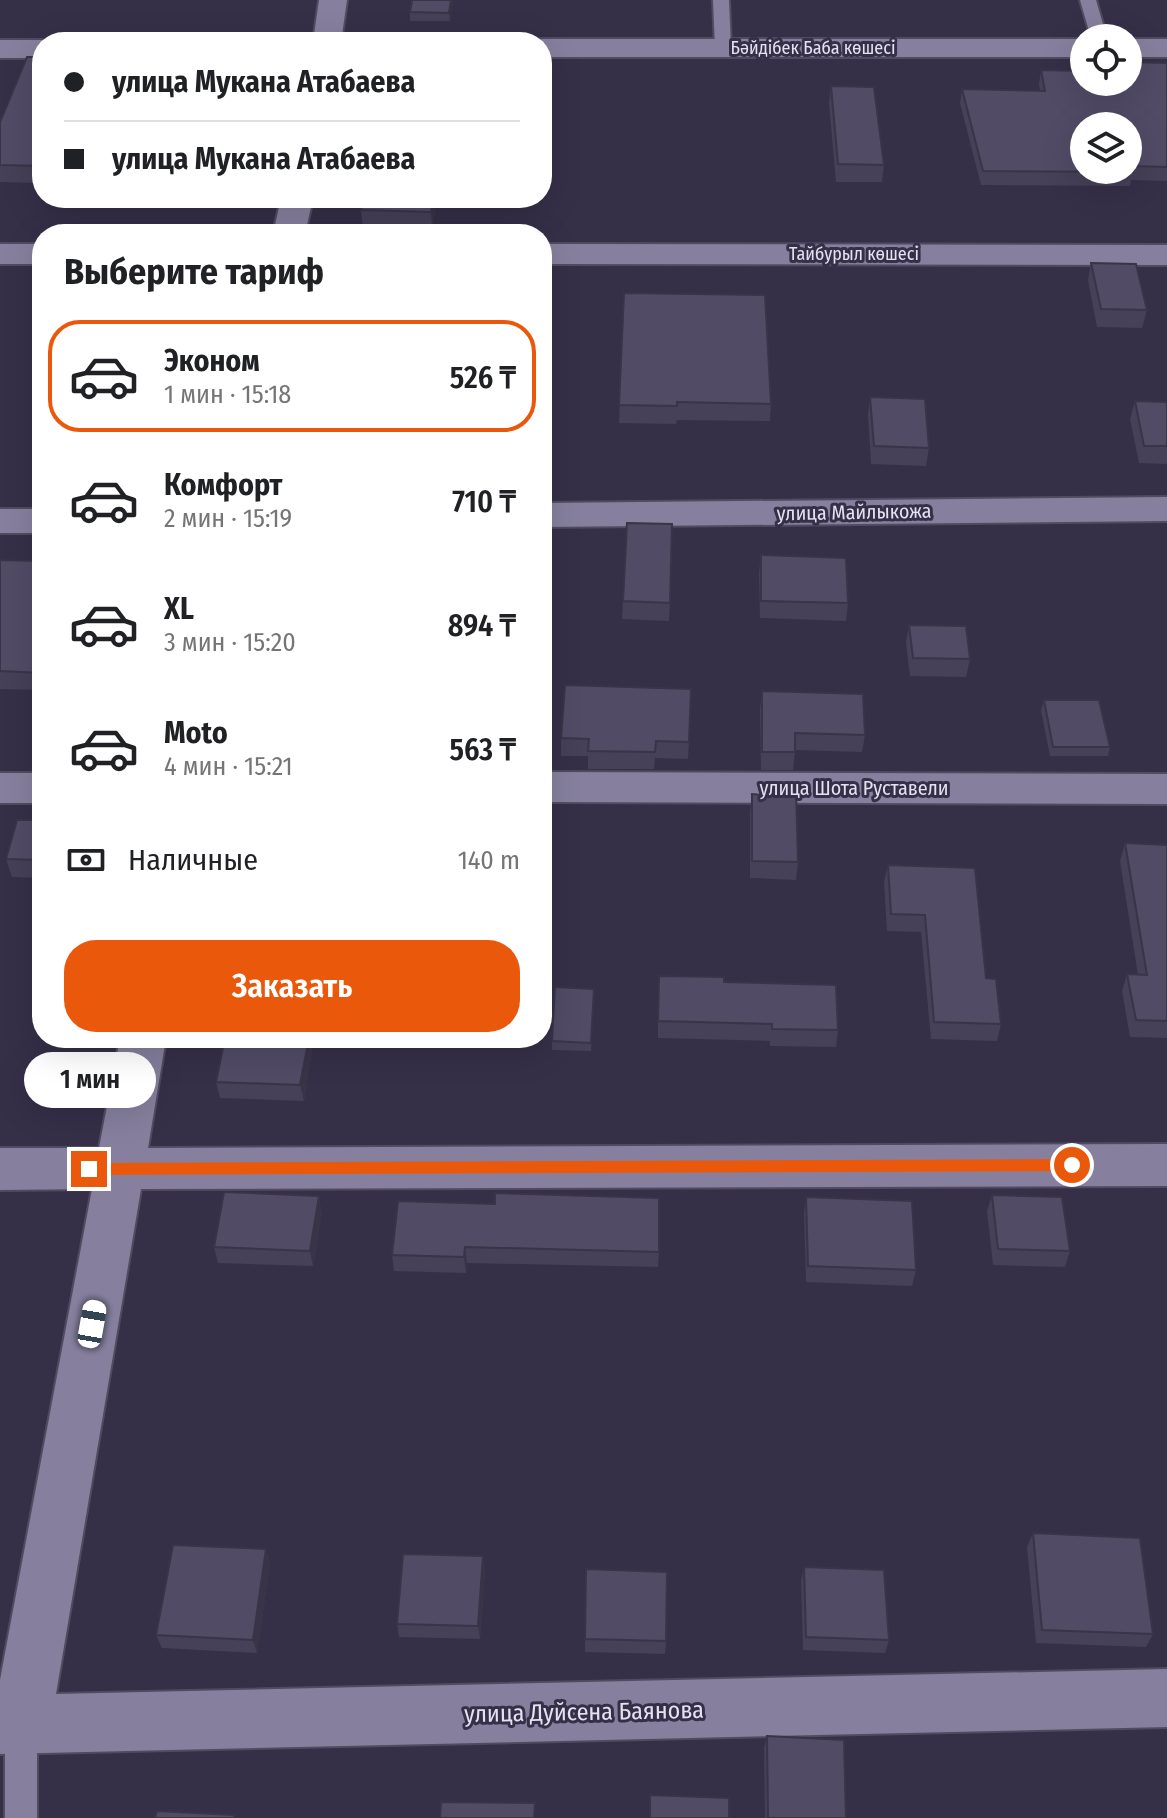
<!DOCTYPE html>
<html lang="ru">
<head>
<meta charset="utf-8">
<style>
  :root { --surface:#fff; --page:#f6f6f6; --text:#202124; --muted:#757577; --line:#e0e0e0; --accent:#ea580c }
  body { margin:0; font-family:"Fira Sans Condensed",sans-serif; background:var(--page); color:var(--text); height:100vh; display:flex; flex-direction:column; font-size:30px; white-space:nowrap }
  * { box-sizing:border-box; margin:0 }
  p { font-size:26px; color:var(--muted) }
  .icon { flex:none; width:44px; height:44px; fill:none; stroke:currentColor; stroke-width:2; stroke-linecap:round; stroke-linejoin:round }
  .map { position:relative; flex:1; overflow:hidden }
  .side { position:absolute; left:32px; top:224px; width:520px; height:824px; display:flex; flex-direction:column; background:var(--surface); border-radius:32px; box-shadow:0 8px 32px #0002 }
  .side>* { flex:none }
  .guide { position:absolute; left:32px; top:32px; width:520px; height:176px; border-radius:32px; box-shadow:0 8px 32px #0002; display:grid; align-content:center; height:176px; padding:0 32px; background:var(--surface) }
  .controls { position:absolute; left:1070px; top:24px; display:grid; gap:16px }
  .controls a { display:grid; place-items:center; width:72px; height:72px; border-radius:50%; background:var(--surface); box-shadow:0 8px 32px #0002; font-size:40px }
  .end { position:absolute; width:36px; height:36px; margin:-18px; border:10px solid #ea580c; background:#fff; box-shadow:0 0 0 4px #fff }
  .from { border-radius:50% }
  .bubble { position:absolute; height:56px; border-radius:28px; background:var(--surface); box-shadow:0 8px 32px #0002; font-size:26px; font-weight:600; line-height:56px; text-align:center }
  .car { position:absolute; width:24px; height:48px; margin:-24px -12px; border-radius:10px; box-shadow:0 0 6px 2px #0007; background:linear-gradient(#fff 24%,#345 0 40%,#fff 0 76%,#345 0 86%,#fff 0) }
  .guide b { display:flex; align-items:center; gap:28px; height:76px; font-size:30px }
  .guide b+b { border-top:2px solid var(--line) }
  .guide i { width:20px; height:20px; background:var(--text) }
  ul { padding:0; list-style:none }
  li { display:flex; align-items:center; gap:24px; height:112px; margin:0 16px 12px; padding:0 16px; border:4px solid transparent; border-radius:32px }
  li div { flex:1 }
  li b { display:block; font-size:30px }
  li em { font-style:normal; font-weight:600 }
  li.selected { border-color:var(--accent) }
  li>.icon { width:72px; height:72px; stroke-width:1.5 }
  h2 { padding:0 32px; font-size:36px; line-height:96px }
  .pay { display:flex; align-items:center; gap:20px; height:88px; padding:0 32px; font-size:30px }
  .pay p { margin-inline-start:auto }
  .button { display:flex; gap:16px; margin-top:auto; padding:16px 32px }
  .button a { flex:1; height:92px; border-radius:32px; background:var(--accent); color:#fff; font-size:32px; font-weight:600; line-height:92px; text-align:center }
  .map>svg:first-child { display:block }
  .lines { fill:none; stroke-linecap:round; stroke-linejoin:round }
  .service-casing { stroke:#514b61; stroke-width:4 }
  .minor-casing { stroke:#514b61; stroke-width:4 }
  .service { fill:#86809e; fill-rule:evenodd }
  .minor { fill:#86809e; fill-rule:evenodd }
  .wall { fill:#464058 }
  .shaded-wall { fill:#393447 }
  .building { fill:#514b66; stroke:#393447; stroke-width:2; fill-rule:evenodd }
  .route { fill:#ea580c }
  .labels { text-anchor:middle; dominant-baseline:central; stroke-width:6; stroke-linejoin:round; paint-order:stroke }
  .far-street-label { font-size:18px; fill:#e4e1f2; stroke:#352f48 }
  .street-label { font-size:20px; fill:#e4e1f2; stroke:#352f48 }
  .near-street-label { font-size:24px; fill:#e4e1f2; stroke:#352f48 }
</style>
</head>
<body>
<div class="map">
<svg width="1167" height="1818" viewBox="0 0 1167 1818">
  <rect width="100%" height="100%" fill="#352f48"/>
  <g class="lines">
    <g class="service-casing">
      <path id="service" d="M713,0H729L731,48L723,53L715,48Z
        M1080,0H1096L1107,38H1091Z
        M21,1709L32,1714L37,1725V1818H5V1725L10,1714Z"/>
    </g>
    <g class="minor-casing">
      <path id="minor" d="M319,0H347L341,42H313Z
        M542,39H1084V57H542V42H532Z
        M1128,39H1167V57H1128Z
        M0,40H42L48,42H42V58H0Z
        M281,198H313L305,234H273Z
        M0,244H42V264H0Z
        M542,244L1167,245V265L542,264Z
        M1167,497V521L542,527V503Z
        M0,509H42V533H0Z
        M542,772L1167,774V804L542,802Z
        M0,773H42V803H0Z
        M120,1038H166L148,1148L1167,1144V1186L141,1189L56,1694L1167,1669V1727L0,1754V1680L92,1189L0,1190V1148H99Z"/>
    </g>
    <use href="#service" class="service"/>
    <use href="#minor" class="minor"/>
  </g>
  <path class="wall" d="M453,0L450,21H410V12Z
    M42,57V183L0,182V122Z
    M1167,63V181L1131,180L1130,186L981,185L960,103L962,89L1040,91L1039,84L1041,70L1084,82Z
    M831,86L884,165L882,182H836L829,103Z
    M75,198H159L75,200Z
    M364,198H437L432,230L363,228L361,210Z
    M1091,263L1147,310L1142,328L1097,327L1088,280Z
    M624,293L771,404L770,421L677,420L676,424L619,423Z
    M870,397L929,448L926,466L871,464L868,415Z
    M1135,401L1167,402V464L1139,463L1130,419Z
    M761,555L848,603L846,621L760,618L759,573Z
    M0,560L42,561V690L0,689Z
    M623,601L670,603L669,621L622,619Z
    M909,625L970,659L966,677L910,676L906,643Z
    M762,691L865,735L862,752L795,750L793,770H761L760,709Z
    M1044,700L1110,747L1108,756H1050L1041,710Z
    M561,738L689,742L688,759L655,758L654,769H588V756H561Z
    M763,788L798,862L796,880L750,878V812L752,794L762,795Z
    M42,820V878L12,877L6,859Z
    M1125,843L1167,845V1038L1130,1037L1122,991L1127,974L1138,975L1120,861Z
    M888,865L986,978L1001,1024L997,1041L931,1039L921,932L887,931L884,882Z
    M724,982L838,1030L836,1047L770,1046V1041L658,1038V993Z
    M594,989L591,1051L552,1050V1041Z
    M225,1038H314L304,1101L220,1098L216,1082Z
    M403,1038H470L469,1048L404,1047Z
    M992,1195L1070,1251L1065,1267L993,1265L987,1211Z
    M806,1197L916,1270L912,1286L806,1282L804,1213Z
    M398,1201L659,1252L658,1267L467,1263L466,1273L394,1271L392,1255Z
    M322,1212L313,1266L218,1263L214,1247Z
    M1033,1533L1153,1634L1146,1647L1036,1643L1027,1547Z
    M266,1549L270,1563L257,1653L162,1648L156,1635Z
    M804,1567L889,1640L885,1653L803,1650L801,1581Z
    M586,1569L666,1641L665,1654L585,1652Z
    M485,1570L480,1639L399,1637L397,1624Z
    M767,1736L846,1818H765L764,1748Z"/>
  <path class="shaded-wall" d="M451,0H453L450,21L449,13Z
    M548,90V107L542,181V160Z
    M433,198H437L432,230L431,212Z
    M42,608V641L36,625Z
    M309,1038H314L304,1101L300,1085Z
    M319,1196L322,1212L313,1266L310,1251Z
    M465,1247L467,1263L466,1273L464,1257Z
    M266,1549L270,1563L257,1653L253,1640Z
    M483,1556L485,1570L480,1639L478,1626Z"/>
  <path class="building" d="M412,0H451L449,13L410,12Z
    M27,57H42V166L0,165V122Z
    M1128,62L1167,63V167L1131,166L1133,172L983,171L962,89L1045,91L1041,70L1084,71V82H1128ZM1084,126H1128V170H1084Z
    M831,86L874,87L884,165L838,164Z
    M542,90H548L542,160Z
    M364,198H433L431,212L361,210Z
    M1091,263L1136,264L1147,310L1101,309Z
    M624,293L765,295L771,404L677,402V406L619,405Z
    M870,397L925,399L929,448L874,446Z
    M1135,401L1167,402V446H1144Z
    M627,523L672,524L670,603L623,601Z
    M761,555L846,558L848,603L761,601Z
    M0,560L42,561V608L36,625H42V673L0,671Z
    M909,625L966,626L970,659L913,658Z
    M565,685L691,689L689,742L656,741L655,752L588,751L589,739L561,738Z
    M762,691L863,694L865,735L795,733V752H762Z
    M1044,700H1099L1110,747H1053Z
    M763,788H796L798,862L752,861V794L763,795Z
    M17,820H42V860L6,859Z
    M1125,843L1167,845V1021L1136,1020L1127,974L1147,975Z
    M888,865L975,868L986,978L996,979L1001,1024L934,1022L925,915L891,914Z
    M659,976L724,977V982L836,985L838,1030L772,1029V1024L658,1021Z
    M555,987L594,989L591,1043L552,1041Z
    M225,1038H309L300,1085L216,1082Z
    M224,1192L319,1196L310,1251L214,1247Z
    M495,1193L659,1198V1252L465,1247L464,1257L392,1255L398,1201L495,1204Z
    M992,1195L1062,1197L1070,1251L998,1249Z
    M806,1197L912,1201L916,1270L808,1266Z
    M1033,1533L1140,1538L1153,1634L1042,1630Z
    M173,1545L266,1549L253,1640L156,1635Z
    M403,1554L483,1556L478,1626L397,1624Z
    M804,1567L884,1570L889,1640L806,1637Z
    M586,1569L667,1572L666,1641L585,1639Z
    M767,1736L844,1740L846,1818H768Z
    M650,1795L729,1798V1818H650Z
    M441,1802L535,1803L534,1818H440Z
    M157,1811L234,1815V1818H155Z"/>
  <path class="route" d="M1072,1159L1079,1165L1072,1171L89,1175L82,1169L89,1163Z"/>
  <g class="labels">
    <g class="far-street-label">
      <text x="813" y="48">Бәйдібек Баба көшесі</text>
      <text x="854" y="254">Тайбурыл көшесі</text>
    </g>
    <g class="street-label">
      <text transform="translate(854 512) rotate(-1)">улица Майлыкожа</text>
      <text x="854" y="788">улица Шота Руставели</text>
    </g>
    <g class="near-street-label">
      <text transform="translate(584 1712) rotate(-1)">улица Дуйсена Баянова</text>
    </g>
  </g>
</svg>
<div class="controls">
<a><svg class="icon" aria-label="locate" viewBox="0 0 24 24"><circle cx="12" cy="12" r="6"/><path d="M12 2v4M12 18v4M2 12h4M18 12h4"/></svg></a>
<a><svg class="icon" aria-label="layers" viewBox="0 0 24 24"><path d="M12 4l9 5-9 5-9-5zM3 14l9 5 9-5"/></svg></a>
</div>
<i class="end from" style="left:1072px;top:1165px"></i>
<i class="end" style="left:89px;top:1169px"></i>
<div class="bubble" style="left:24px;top:1052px;width:132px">1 мин</div>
<i class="car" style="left:92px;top:1324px;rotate:10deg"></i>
<div class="guide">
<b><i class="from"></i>улица Мукана Атабаева</b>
<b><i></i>улица Мукана Атабаева</b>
</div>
<section class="side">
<h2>Выберите тариф</h2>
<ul>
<li class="selected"><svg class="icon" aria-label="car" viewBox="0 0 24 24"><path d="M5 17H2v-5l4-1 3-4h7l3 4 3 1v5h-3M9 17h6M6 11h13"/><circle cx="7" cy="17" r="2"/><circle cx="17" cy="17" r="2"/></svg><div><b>Эконом</b><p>1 мин · 15:18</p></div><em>526 ₸</em></li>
<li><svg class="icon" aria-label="car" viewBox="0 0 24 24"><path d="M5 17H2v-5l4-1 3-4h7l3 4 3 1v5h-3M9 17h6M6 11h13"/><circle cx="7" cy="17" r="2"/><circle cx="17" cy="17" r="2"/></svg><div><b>Комфорт</b><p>2 мин · 15:19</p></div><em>710 ₸</em></li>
<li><svg class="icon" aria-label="car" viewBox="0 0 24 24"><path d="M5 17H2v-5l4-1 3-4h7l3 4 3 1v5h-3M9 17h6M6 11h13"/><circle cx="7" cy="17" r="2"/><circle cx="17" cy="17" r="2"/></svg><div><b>XL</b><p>3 мин · 15:20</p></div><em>894 ₸</em></li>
<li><svg class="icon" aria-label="car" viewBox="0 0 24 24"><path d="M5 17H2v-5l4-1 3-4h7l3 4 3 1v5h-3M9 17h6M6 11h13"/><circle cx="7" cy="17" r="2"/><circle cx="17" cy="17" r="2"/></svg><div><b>Moto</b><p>4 мин · 15:21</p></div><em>563 ₸</em></li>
</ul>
<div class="pay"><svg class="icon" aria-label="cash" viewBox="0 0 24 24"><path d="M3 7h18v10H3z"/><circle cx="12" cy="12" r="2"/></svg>Наличные<p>140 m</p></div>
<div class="button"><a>Заказать</a></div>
</section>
</div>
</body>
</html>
